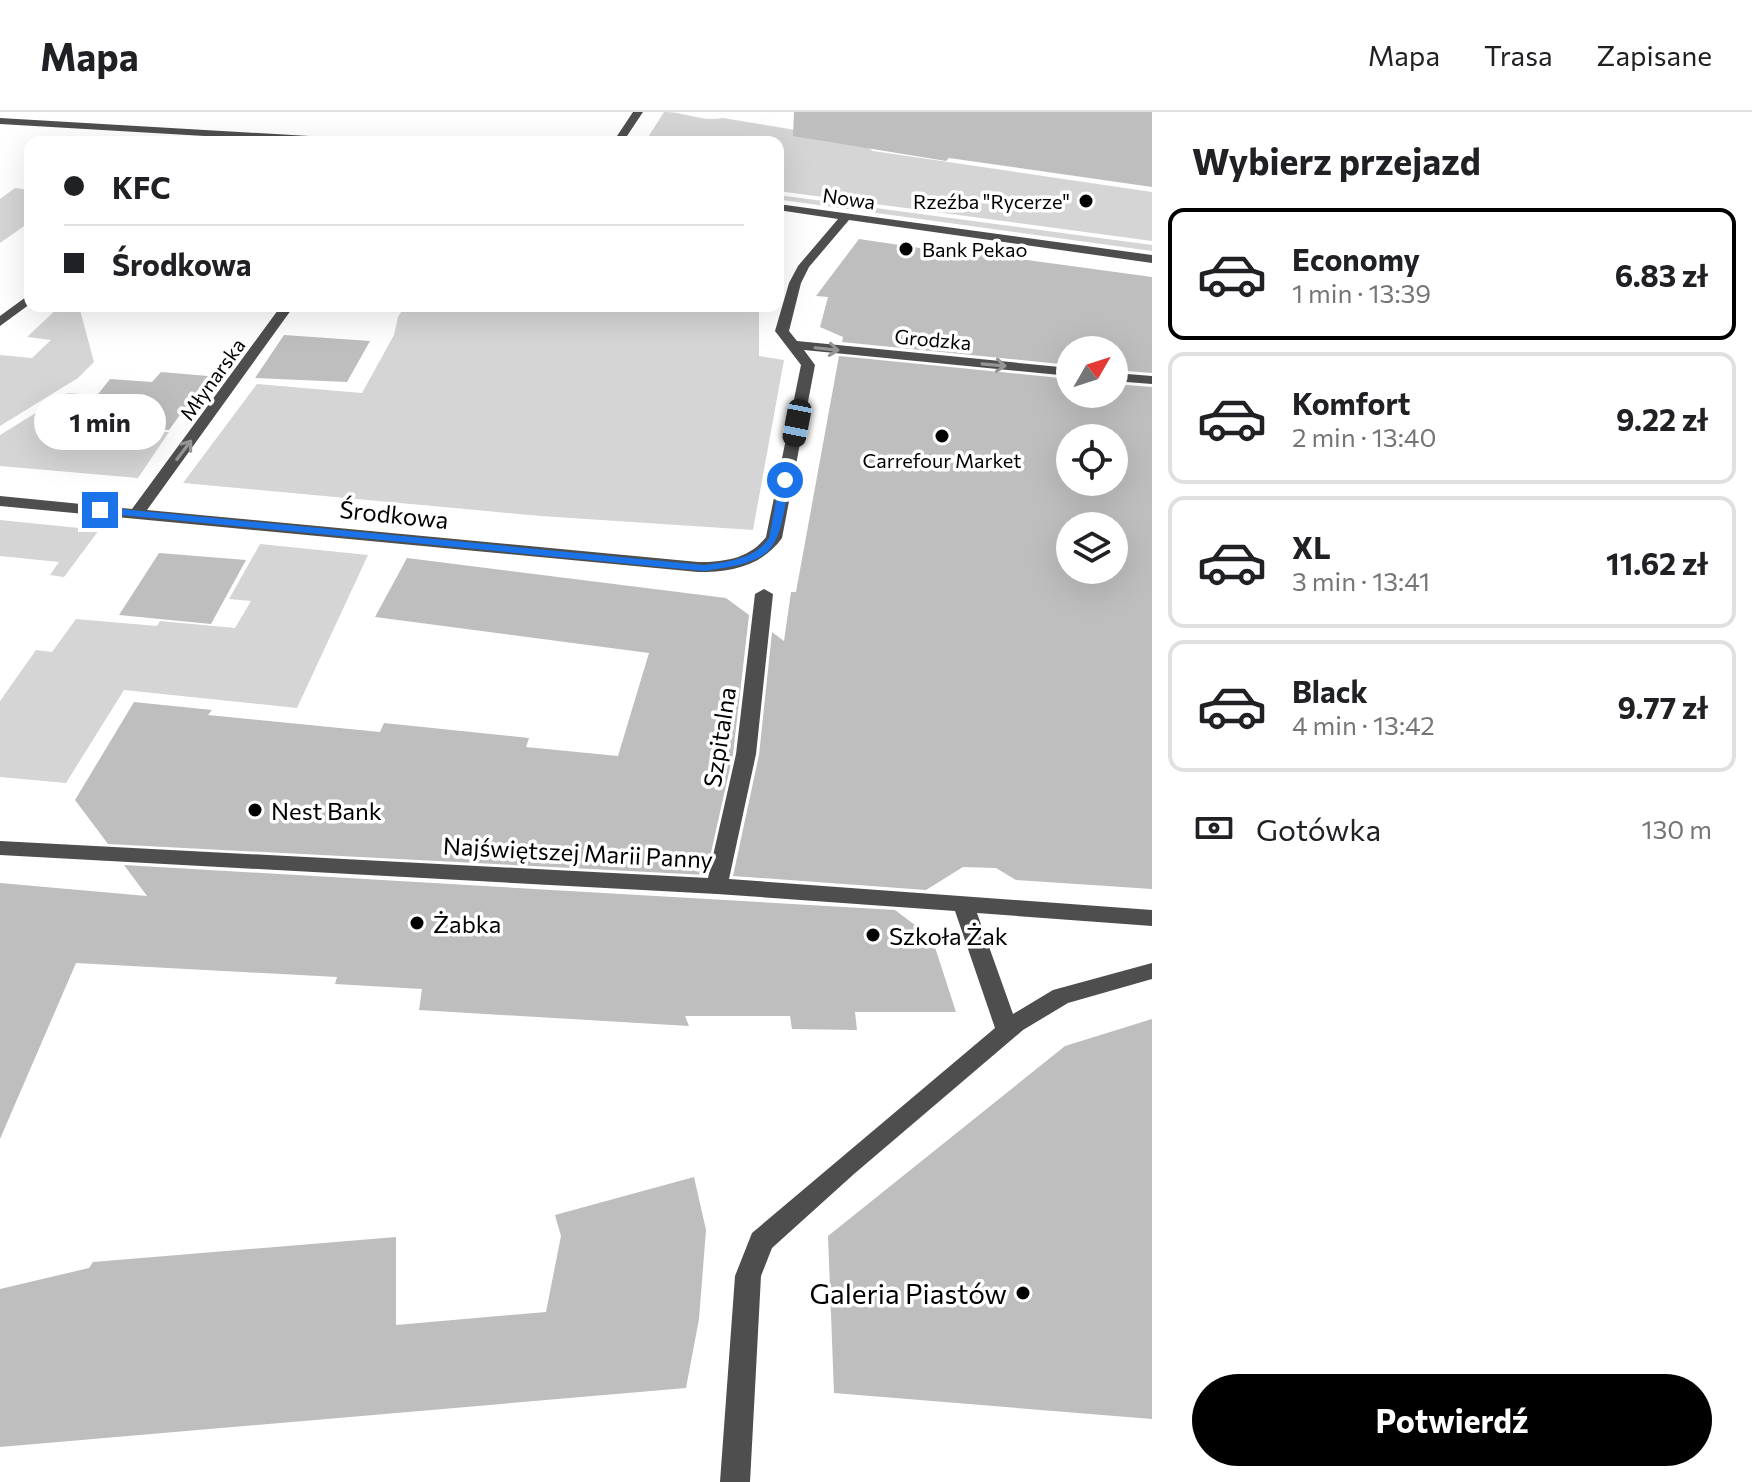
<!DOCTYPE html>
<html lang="pl">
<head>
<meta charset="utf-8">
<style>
  :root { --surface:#fff; --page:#f6f6f6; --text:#202124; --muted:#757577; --line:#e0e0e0; --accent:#000 }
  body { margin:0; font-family:Commissioner,sans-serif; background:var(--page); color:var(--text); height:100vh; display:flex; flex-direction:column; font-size:30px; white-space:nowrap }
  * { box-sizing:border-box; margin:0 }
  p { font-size:26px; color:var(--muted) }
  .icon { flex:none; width:44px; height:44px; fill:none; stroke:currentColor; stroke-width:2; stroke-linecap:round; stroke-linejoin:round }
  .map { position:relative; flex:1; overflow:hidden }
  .details { display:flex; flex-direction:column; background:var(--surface); width:600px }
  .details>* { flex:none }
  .banner { position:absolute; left:24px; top:24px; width:760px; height:176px; border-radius:16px; box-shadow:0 8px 32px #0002; display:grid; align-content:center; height:176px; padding:0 40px; background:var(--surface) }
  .needle { width:52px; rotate:51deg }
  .fabs { position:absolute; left:1056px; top:224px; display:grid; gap:16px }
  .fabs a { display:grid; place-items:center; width:72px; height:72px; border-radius:50%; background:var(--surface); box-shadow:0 8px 32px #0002; font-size:40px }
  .end { position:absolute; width:36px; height:36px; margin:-18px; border:10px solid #1a73e8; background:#fff; box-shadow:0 0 0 4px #fff }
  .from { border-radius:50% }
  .bubble { position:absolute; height:56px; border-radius:28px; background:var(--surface); box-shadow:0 8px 32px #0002; font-size:26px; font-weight:700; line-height:56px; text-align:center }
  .car { position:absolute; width:24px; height:48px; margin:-24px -12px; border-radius:10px; box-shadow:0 0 6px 2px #0007; background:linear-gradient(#222 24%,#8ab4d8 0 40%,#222 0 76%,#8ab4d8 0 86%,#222 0) }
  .banner b { display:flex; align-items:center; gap:28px; height:76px; font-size:30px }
  .banner b+b { border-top:2px solid var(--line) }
  .banner i { width:20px; height:20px; background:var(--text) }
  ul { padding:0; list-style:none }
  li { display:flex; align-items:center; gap:24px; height:132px; margin:0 16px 12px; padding:0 24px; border:4px solid var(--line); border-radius:16px }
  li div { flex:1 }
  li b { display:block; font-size:30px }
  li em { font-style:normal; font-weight:700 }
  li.on { border-color:var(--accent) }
  li>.icon { width:72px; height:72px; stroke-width:1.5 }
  h2 { padding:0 40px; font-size:36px; line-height:96px }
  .pay { display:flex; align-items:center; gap:20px; height:88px; padding:0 40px; font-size:30px }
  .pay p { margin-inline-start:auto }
  .action { display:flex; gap:16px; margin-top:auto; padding:16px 40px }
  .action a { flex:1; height:92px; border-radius:48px; background:var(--accent); color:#fff; font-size:32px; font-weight:700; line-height:92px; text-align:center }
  header { display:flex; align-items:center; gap:48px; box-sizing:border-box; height:112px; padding:0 40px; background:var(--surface); border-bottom:2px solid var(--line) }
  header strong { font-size:38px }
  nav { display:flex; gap:44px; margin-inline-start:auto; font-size:28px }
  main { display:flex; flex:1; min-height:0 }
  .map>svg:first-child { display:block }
  .green { fill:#d5d5d5 }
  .building { fill:#bebebe; fill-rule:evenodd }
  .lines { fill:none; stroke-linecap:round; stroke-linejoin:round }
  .minor { fill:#4e4e4e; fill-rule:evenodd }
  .oneway { stroke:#959595 }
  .route { fill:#1a73e8 }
  .poi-dot { fill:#000; stroke:#fff; stroke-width:3 }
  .labels { text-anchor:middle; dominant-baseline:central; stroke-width:7; stroke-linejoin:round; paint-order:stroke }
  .far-street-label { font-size:20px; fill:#000; stroke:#fff }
  .far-poi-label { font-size:20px; fill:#000; stroke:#fff; text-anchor:end }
  .street-label { font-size:24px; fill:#000; stroke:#fff }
  .poi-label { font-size:24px; fill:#000; stroke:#fff; text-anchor:start }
  .near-poi-label { font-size:28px; fill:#000; stroke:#fff; text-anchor:end }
</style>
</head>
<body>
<header>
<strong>Mapa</strong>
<nav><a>Mapa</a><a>Trasa</a><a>Zapisane</a></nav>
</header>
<main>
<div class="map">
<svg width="1152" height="1370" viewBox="0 0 1152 1370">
  <rect width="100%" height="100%" fill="#fff"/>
  <path class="green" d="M664,0C687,0 700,10 723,6L881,32L867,35L873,39L1152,80V129L778,79V30H645Z
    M15,76L30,78V110L0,131V87Z
    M778,83L1152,133V139L782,88L778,87Z
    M60,194H79L94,250L78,266L0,314V243L32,246L51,228L27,225Z
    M405,194H759V244L784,248L753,418L541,404L183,371L257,272L362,281L394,223L398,205Z
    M68,281L93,283L68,316L169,320L138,366L0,354V323Z
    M0,408L99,418L64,465L50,463L59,450L0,444Z
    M260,432L368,443L297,596L124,578L66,671L0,665V589L36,538L52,540L76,507L157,514L160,509L235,516L251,489L229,487Z"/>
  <path class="building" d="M794,0H1152V75L949,46L946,49L793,24Z
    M859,127L980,145L982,142L1152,165V261L1114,258V238H1070V253L842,230L843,225L820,215L828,185L816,184Z
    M284,223L370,229L347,270L255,266Z
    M839,244L1070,267V282H1114V272L1152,275V777L1016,768L996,756L963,755L926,778L733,764L759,643L772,520L784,529L791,480H796ZM1070,326H1114V370H1070ZM1070,414H1114V458H1070Z
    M161,260L208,264L169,318L75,311L110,267L152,270Z
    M159,441L246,448L211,512L119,503Z
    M407,446L726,486L749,503L733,642L706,763L108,732L75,688L134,590L212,598L208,603L380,620L384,611L529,626L526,635L618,644L649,541L375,505Z
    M124,753L895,798L932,826L956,900H855L857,918L792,917L790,904H685L689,914L419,898L422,877L335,872L337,865L76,851L0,1027V771L147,784Z
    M1152,907V1307L834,1281L828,1124L1065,934Z
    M694,1065L706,1118L699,1207L686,1276L0,1335V1177L89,1156L93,1150L396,1125V1213L546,1200L561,1124L555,1103Z"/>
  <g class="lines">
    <path class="minor" d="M633,0H643L623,30H613Z
      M0,6L360,27L365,30H307L0,12Z
      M778,92L1152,143V151L849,108L809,155L801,171L789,219L797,229L1070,256V264L804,238L815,253L782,426C762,454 731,460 698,460L0,394V384L132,397L281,194H294L147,398L698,450C724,450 749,447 766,425L801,253L775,219L789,171L798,154L838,107L778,98Z
      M30,182V192L0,214V204Z
      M1114,261L1152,264V272L1114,269Z
      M764,477L773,482L756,642L729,767L1152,798V814L977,801L1013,902L1053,878L1152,851V867L1068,891L1023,918L854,1062L772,1136L761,1164L750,1370H720L735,1164L752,1121L995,916L955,799L717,782L0,743V729L708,766L736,642L755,482Z"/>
  </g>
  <defs><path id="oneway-shaft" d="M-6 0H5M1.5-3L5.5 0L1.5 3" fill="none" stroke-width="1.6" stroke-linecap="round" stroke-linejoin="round" transform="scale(2)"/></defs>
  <g class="oneway">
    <use href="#oneway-shaft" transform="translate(827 237) rotate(6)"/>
    <use href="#oneway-shaft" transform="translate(994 253) rotate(5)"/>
    <use href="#oneway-shaft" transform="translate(184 338) rotate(-53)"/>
  </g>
  <path class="route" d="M785,365L790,368C777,438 780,449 704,459L100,401L95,398L100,395L704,453C726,450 755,447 769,426L780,368Z"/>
  <g class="poi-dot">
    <circle cx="1086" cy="89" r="8"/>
    <circle cx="906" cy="137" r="8"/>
    <circle cx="942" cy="324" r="8"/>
    <circle cx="255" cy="698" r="8"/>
    <circle cx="417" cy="811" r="8"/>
    <circle cx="873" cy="823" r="8"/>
    <circle cx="1023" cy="1181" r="8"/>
  </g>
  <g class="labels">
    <g class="far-street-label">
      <text transform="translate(849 86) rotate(8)">Nowa</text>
      <text transform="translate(933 227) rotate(5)">Grodzka</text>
      <text transform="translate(212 267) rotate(-54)">Młynarska</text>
    </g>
    <g class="far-poi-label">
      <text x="1070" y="89">Rzeźba "Rycerze"</text>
      <text x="922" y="137" text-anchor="start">Bank Pekao</text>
      <text x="942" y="348" text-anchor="middle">Carrefour Market</text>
    </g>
    <g class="street-label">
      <text transform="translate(394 402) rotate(6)">Środkowa</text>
      <text transform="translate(719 625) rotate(-81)">Szpitalna</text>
      <text transform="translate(578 740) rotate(3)">Najświętszej Marii Panny</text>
    </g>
    <g class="poi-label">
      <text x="271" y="698">Nest Bank</text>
      <text x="433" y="811">Żabka</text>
      <text x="889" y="823">Szkoła Żak</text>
    </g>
    <g class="near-poi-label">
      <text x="1007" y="1181">Galeria Piastów</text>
    </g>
  </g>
</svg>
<div class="fabs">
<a><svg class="needle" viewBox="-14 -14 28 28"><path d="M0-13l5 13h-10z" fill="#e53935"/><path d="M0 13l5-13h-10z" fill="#757577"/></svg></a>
<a><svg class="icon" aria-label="locate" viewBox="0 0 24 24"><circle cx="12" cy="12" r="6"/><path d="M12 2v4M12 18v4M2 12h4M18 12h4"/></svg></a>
<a><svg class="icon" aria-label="layers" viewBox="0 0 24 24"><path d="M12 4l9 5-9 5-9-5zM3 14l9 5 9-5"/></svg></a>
</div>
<i class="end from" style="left:785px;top:368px"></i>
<i class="end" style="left:100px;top:398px"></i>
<div class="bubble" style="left:34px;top:282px;width:132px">1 min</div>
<i class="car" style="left:797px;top:311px;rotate:191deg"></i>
<div class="banner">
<b><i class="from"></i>KFC</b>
<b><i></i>Środkowa</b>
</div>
</div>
<section class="details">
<h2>Wybierz przejazd</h2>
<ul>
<li class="on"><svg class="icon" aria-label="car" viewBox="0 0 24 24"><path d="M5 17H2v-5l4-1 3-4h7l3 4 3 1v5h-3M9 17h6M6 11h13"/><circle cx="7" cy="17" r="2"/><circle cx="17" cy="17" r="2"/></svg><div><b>Economy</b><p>1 min · 13:39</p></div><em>6.83 zł</em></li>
<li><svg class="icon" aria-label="car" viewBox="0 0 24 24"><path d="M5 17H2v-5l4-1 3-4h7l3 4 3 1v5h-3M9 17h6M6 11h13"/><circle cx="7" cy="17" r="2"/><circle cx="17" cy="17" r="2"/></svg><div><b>Komfort</b><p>2 min · 13:40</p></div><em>9.22 zł</em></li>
<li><svg class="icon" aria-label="car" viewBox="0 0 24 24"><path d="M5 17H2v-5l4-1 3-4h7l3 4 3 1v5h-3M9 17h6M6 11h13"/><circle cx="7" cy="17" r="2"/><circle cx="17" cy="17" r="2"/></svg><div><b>XL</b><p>3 min · 13:41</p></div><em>11.62 zł</em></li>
<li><svg class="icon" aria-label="car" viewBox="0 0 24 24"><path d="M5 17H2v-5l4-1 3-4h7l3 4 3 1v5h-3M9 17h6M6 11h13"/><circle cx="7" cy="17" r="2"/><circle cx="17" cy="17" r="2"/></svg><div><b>Black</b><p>4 min · 13:42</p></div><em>9.77 zł</em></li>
</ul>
<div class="pay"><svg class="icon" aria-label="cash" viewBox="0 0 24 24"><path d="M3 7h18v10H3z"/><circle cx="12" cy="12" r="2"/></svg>Gotówka<p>130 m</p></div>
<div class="action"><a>Potwierdź</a></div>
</section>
</main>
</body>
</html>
